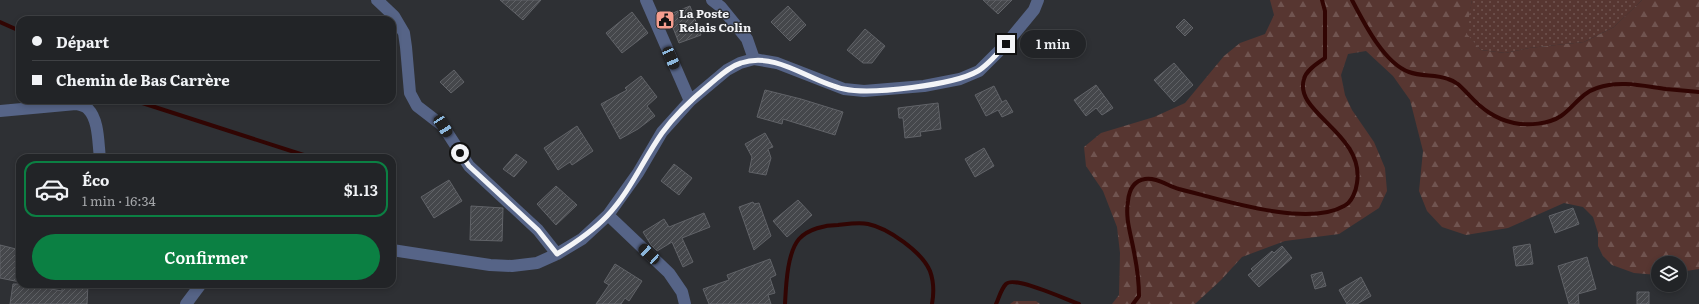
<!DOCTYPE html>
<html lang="fr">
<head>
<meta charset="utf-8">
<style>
  :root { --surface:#222427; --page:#2a2c2f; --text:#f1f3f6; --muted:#a2a4a7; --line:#3f4144; --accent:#0b8043 }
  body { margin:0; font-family:Literata,serif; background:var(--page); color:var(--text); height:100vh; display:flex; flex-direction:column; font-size:15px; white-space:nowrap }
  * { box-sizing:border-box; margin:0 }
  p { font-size:13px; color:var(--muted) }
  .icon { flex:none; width:22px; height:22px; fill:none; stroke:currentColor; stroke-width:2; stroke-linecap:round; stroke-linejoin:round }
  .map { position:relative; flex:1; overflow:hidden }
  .sheet { position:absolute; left:16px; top:154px; width:380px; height:134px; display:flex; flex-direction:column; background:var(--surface); border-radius:12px; box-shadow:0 2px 6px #0003,0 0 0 1px var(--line) }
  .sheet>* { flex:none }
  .banner { position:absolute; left:16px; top:16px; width:380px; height:88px; border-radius:12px; box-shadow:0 2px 6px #0003,0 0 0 1px var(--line); display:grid; align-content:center; height:88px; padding:0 16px; background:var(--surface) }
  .tools { position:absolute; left:1651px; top:256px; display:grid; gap:8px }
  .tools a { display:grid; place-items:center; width:36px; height:36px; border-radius:50%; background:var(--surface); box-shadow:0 2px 6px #0003,0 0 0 1px var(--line); font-size:20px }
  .end { position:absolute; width:18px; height:18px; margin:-9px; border:5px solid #f3f4f7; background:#111; box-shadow:0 0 0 2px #111 }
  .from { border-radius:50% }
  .bubble { position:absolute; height:28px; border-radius:14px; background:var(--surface); box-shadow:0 2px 6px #0003,0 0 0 1px var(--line); font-size:13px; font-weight:600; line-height:28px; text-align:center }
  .car { position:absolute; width:12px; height:24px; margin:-12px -6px; border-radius:5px; box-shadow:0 0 3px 1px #0007; background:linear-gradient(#222 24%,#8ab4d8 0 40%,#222 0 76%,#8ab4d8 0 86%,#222 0) }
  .banner b { display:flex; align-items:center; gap:14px; height:38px; font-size:15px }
  .banner b+b { border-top:1px solid var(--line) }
  .banner i { width:10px; height:10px; background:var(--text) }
  ul { padding:7px 0 0; list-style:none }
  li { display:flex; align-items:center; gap:12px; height:56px; margin:0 8px 6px; padding:0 8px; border:2px solid transparent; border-radius:12px }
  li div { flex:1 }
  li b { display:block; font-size:15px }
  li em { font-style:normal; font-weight:600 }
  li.active { border-color:var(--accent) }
  li>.icon { width:36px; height:36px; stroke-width:1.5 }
  .button { display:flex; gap:8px; margin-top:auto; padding:8px 16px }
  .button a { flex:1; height:46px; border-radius:24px; background:var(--accent); color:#fff; font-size:16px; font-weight:600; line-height:46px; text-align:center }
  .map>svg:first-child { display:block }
  .grass { fill:url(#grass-dots) }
  .forest { fill:url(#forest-firs) }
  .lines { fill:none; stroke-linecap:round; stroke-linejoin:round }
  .stream { stroke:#310503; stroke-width:4 }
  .building { fill:url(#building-hatch); stroke:#616368 }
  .street { stroke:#566487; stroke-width:12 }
  .route { stroke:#f3f4f7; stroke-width:5 }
  .labels { text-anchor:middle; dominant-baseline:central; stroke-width:3; stroke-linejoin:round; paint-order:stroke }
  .poi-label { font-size:12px; font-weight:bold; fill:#f3f4f7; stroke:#2e3034; text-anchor:start }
</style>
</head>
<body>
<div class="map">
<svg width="1699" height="304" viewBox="0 0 1699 304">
  <defs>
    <pattern id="grass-dots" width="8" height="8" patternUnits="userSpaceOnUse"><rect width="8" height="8" fill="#573631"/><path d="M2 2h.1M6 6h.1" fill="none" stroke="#705450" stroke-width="1.8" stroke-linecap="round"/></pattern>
    <pattern id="forest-firs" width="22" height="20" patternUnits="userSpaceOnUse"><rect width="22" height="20" fill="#573631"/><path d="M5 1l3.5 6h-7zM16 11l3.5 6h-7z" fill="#705450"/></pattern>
    <pattern id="building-hatch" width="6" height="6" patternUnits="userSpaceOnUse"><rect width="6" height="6" fill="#45474b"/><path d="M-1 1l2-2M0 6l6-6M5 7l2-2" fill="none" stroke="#606266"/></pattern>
  </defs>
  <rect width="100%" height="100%" fill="#2e3034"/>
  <path class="grass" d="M1472,0H1642L1614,27L1584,42L1529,48L1505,53L1481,50L1465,33Z"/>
  <path class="forest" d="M1270,0H1472L1466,33L1481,50L1505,53L1529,48L1584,42L1614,27L1642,0H1699V269L1680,272V263H1658V275L1634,273L1612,265L1603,256L1598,246V233L1593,217L1583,207L1564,203L1508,228L1466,235L1442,227L1427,211L1419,191L1423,151L1410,100L1393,76L1366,51L1348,54L1341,75L1345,95L1352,110L1374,142L1385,168L1387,191L1379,208L1339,234L1285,241L1242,257L1221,280L1195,304H1112L1119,295L1120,253L1117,227L1103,191L1086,166L1084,147L1101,133L1154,117L1185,103L1224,56L1240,43L1265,34L1274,15Z
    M1014,301H1036L1040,304H1010Z"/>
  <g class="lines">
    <path class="stream" d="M1352,0C1364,23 1384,63 1409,72C1422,77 1435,74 1448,79C1458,82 1462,88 1469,95C1482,109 1495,119 1514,123C1528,126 1549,124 1561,116C1574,107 1581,93 1597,88C1620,80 1643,86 1666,89C1677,90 1688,91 1699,92
      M0,22L20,31
      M133,100L313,158
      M785,304C786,286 787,253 799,239C808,229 825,225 838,225C847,224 859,222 868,224C888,228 922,252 930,271C934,282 934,293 932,304
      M996,304C999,298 1001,289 1006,284C1014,275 1067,300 1079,304
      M1133,304L1139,296C1139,281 1137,267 1134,252C1131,234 1125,219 1128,201C1129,191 1133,181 1145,179C1156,177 1168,186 1179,189C1220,199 1306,228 1344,206C1352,202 1356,191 1357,183C1365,133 1293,113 1304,79C1306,70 1318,63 1325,58V11L1322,0"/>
  </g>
  <path class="building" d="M500,0H541L523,20Z
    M983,0H1012L998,14Z
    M690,6L701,35L679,43L668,15Z
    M788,6L806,25L790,41L771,22Z
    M632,12L648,33L622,53L606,33Z
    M1184,19L1193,28L1185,36L1176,27Z
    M865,29L885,46L872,63H863L847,50Z
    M1032,34L1044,46L1035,55L1024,42Z
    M1174,63L1193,85L1174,102L1154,80Z
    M454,70L464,82L451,93L440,82Z
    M641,76L657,97L647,106L655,116L638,129L620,139L601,104L627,90L625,88Z
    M1096,85L1113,108L1102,115L1096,108L1086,116L1074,100Z
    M994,86L1002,102L1006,100L1013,112L1002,117L998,110L986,116L975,95Z
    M765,90L801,99L843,112L835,135L783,119L782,124L757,117Z
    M938,103L941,129L920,132L921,136L905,138L903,118H899L898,108Z
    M577,126L593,151L572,165L570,162L558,170L544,148Z
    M765,133L773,147L768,149L771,158L766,175L749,172L752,157L745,144Z
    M984,148L994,166L975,177L965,159Z
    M516,154L527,162L514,177L503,169Z
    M674,164L692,178L679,195L661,181Z
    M449,180L462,201L434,218L421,197Z
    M556,186L577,205L556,225L537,204Z
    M798,200L812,215L787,237L773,221Z
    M753,202L754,204L759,203L771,236L754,250L739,207Z
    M471,206L503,208L502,241L470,240Z
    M1573,208L1579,224L1555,233L1549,216Z
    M704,213L710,227L682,238L693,262L683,267L672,242L657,251L651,245L643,232L664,219L669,227Z
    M1530,244L1533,264L1516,266L1513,247Z
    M0,245L20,250V282L0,278Z
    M1282,246L1292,258L1259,287L1248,275L1253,271L1251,269L1272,251L1274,253Z
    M1587,257L1596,289L1578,294L1579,304H1569L1558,266Z
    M770,259L776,275L770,278L775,293L768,295L771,304H709L703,289L729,280L727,275Z
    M615,264L642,281L629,301L625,298L621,304H596L609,285L604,282Z
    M1322,272L1326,286L1315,289L1311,275Z
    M1361,277L1371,296L1357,304H1347L1339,290Z
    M13,284H41L40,287L62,291V284H88L87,304H10Z
    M1637,292H1649V304H1637Z"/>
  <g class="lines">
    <path class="street" d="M377,0L394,16L404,33L406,47L410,93L417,106L443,126L469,166L538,230L557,254
      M646,0L690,101
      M712,0L721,7L747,39L754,59
      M0,111L76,104C80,105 85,106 88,109C99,120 98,143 100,158
      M608,215L669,273L682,292L685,304
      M392,250L490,265L512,266L537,263L557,254L582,239L608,215L638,173L662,132L690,101L727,70L740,63L754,59L777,63L844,89L864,91L924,86L960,79L979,71L1006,44L1034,10L1038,0
      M186,304L201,284"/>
  </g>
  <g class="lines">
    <path class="route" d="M460,153L469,166L538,230L557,254C575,243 592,232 607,216C630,192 643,160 662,133C675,115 692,99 709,85C719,77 728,67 741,63C777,51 810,82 844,89C871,95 954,85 978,71C988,65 998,53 1006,44"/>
  </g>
  <defs>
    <g id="civic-square" transform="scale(1)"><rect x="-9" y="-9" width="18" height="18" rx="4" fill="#f59d8e" stroke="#2e3034"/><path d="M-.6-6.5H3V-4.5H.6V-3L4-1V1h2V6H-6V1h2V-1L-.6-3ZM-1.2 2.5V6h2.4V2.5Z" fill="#111"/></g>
  </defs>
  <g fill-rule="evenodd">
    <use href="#civic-square" x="665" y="20"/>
  </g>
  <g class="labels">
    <g class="poi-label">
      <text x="679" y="13">La Poste<tspan x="679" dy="14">Relais Colin</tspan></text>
    </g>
  </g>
</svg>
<div class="tools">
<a><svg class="icon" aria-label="layers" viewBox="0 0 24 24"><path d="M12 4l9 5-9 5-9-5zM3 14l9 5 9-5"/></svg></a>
</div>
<i class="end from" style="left:460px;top:153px"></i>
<i class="end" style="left:1006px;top:44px"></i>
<div class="bubble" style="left:1020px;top:30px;width:66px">1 min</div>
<i class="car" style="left:671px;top:58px;rotate:156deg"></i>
<i class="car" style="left:443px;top:126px;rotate:147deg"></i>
<i class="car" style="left:649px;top:254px;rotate:313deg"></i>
<div class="banner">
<b><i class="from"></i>Départ</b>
<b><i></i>Chemin de Bas Carrère</b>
</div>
<section class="sheet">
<ul>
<li class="active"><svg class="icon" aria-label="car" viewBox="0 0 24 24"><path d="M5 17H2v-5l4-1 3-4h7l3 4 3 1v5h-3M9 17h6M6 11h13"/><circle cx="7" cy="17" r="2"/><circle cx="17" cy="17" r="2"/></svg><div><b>Éco</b><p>1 min · 16:34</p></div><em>$1.13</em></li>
</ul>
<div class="button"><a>Confirmer</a></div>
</section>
</div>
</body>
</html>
